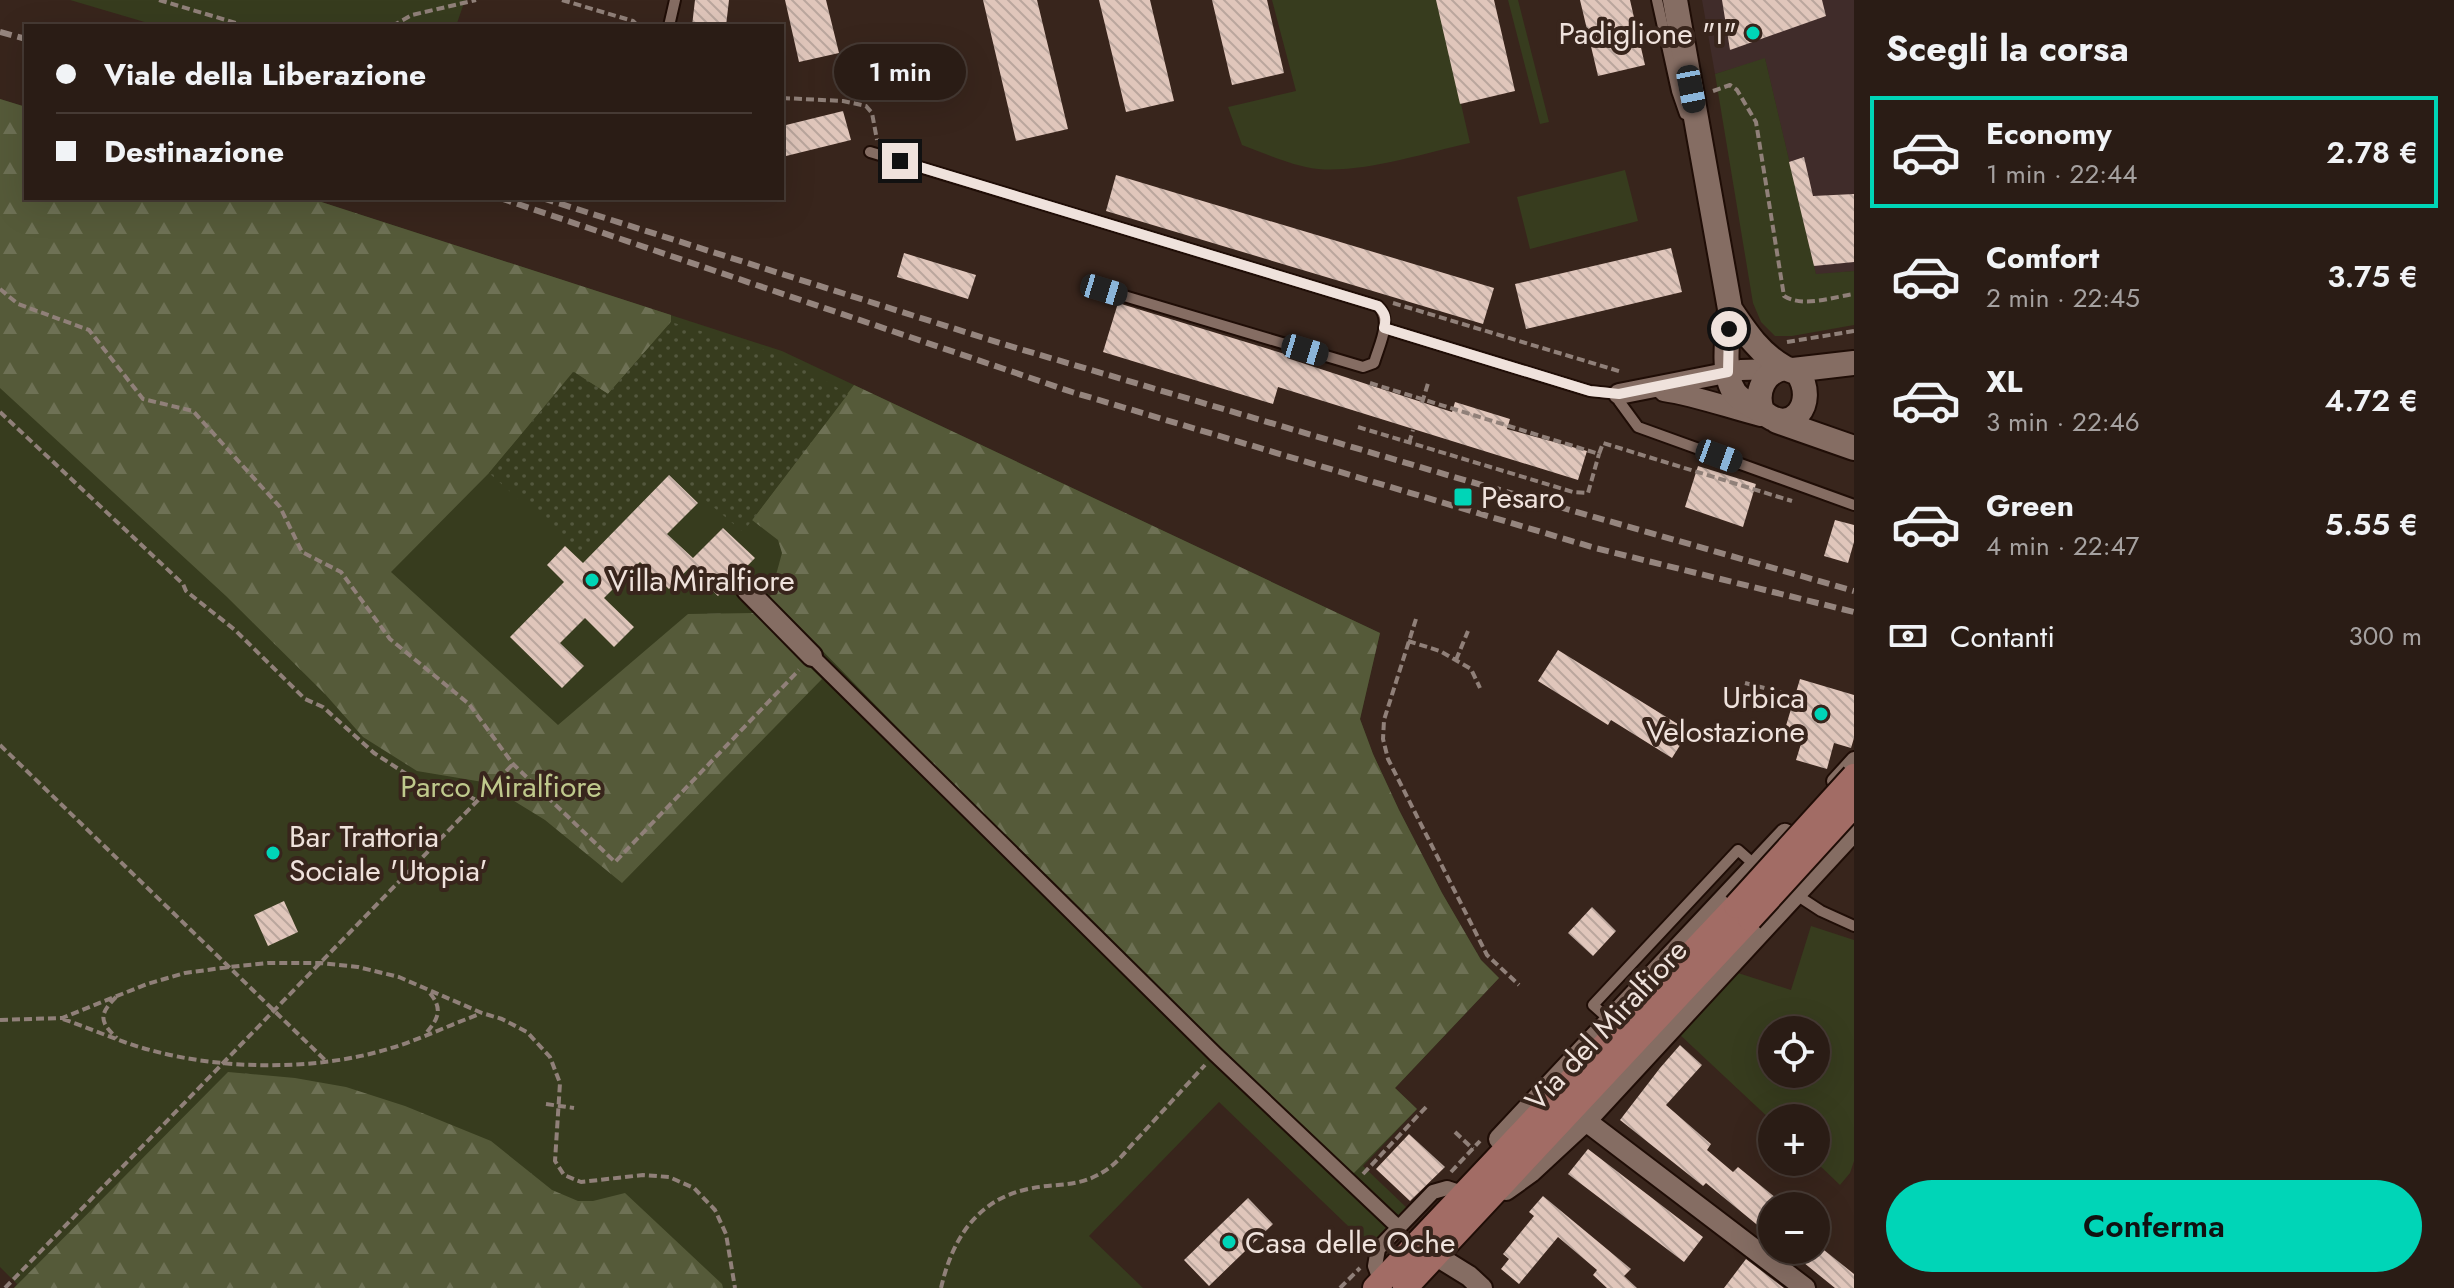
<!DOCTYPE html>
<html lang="it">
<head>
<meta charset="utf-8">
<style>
  :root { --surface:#2a1c15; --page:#362922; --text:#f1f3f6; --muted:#a5a1a0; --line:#463a34; --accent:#00d5b7 }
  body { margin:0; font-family:Jost,sans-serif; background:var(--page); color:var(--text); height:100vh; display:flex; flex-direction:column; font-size:30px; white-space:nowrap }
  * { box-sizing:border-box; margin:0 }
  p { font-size:26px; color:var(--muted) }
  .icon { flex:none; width:44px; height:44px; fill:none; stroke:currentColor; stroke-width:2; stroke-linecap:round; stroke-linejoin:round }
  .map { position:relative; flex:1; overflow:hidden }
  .sheet { display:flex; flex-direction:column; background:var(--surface); width:600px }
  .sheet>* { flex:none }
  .top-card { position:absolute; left:24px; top:24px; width:760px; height:176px; border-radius:0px; box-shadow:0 8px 32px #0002,0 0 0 2px var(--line); display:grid; align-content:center; height:176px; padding:0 32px; background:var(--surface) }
  .fabs { position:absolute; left:1758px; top:1016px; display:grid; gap:16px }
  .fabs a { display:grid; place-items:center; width:72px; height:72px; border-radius:50%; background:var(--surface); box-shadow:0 8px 32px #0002,0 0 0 2px var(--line); font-size:40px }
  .end { position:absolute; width:36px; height:36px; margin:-18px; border:10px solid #efe2dc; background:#111; box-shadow:0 0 0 4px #111 }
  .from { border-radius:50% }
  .bubble { position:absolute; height:56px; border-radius:28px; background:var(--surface); box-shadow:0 8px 32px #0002,0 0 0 2px var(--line); font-size:26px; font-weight:600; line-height:56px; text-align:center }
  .car { position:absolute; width:24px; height:48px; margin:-24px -12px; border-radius:10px; box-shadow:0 0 6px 2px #0007; background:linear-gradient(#222 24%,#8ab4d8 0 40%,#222 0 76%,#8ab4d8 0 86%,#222 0) }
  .top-card b { display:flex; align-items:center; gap:28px; height:76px; font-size:30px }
  .top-card b+b { border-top:2px solid var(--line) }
  .top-card i { width:20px; height:20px; background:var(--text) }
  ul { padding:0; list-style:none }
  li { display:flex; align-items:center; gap:24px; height:112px; margin:0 16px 12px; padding:0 16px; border:4px solid transparent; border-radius:0px }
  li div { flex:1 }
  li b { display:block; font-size:30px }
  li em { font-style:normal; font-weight:600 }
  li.on { border-color:var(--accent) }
  li>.icon { width:72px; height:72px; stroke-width:1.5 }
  h2 { padding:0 32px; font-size:36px; line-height:96px }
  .pay { display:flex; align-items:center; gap:20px; height:88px; padding:0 32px; font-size:30px }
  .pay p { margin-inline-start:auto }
  .button { display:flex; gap:16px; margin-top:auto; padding:16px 32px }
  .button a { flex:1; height:92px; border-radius:48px; background:var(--accent); color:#111; font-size:32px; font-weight:600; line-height:92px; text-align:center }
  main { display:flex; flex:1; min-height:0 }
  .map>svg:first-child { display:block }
  .medical { fill:#402c2a }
  .green { fill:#373c1e; fill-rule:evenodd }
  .forest { fill:url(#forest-firs) }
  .garden { fill:url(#garden-dots) }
  .building { fill:url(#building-back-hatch) }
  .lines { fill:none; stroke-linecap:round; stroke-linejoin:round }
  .service-casing { stroke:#1f0d06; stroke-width:14 }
  .pedestrian-casing { stroke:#1f0d06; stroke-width:18 }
  .minor-casing { stroke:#1f0d06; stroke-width:24 }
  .tertiary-casing { stroke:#1f0d06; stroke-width:28 }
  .secondary-casing { stroke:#1f0d06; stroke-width:28 }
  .path { stroke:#908079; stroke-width:4; stroke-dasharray:8 4; stroke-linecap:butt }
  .service { stroke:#856d63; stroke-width:10 }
  .pedestrian { stroke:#856d63; stroke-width:14 }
  .minor { stroke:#856d63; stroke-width:20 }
  .tertiary { stroke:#856d63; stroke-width:24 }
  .secondary { stroke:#a26c65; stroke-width:24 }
  .rail { stroke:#95857e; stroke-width:6; stroke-dasharray:12 6; stroke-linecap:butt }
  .secondary-bridge-casing { stroke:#1f0d06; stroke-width:28; stroke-linecap:butt }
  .secondary-bridge { stroke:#a26c65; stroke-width:24 }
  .route { stroke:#efe2dc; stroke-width:10 }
  .poi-dot { fill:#00d5b7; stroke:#38251c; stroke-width:3 }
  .labels { text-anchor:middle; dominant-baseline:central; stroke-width:8; stroke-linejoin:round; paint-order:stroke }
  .poi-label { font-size:30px; fill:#efe2dc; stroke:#38251c; text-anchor:start }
  .park-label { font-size:30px; fill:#bfc98c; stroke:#38251c }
  .street-label { font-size:30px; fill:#efe2dc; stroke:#38251c }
</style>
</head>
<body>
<main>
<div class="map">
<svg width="1854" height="1288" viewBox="0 0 1854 1288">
  <defs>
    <pattern id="forest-firs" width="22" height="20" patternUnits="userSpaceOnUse" patternTransform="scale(2)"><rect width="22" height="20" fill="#555a39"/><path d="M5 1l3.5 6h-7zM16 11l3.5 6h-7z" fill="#6e7155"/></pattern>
    <pattern id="garden-dots" width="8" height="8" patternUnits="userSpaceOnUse" patternTransform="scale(2)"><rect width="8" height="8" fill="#373c1e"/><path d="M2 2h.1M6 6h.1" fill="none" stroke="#54583e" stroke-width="1.8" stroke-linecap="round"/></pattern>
    <pattern id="building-back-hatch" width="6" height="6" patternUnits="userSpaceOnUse" patternTransform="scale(2)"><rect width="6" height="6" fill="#e0c6bb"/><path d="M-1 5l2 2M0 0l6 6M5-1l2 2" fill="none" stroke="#baa69d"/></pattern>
  </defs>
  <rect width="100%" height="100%" fill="#38251c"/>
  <path class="medical" d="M1702,0H1854V271L1816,275L1765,59L1715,74Z"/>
  <path class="green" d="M70,0H465L456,26H158Z
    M1272,0H1437L1470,143C1424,153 1364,173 1318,169C1292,166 1267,154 1242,145L1228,107L1296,91Z
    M1508,0H1518L1549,122L1540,124Z
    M1765,58L1816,274L1854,271V325L1792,336H1775L1761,322L1753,303L1715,74Z
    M0,99L26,107V198H309L782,351L1380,633L1360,719L1373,754L1399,810L1442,893L1481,960L1499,978L1395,1088L1417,1109L1363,1166L1407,1208L1370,1247L1219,1102L1089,1236L1143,1288H14L17,1284L0,1267Z
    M1625,170L1638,221L1530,249L1517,197Z
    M1811,926L1854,940V1161L1850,1173L1840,1185L1816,1162V1118H1772V1121L1678,1033L1735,972L1791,990ZM1772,1030H1816V1074H1772Z"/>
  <path class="forest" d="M0,99L26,107V198H309L671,315V322L608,394L573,372L489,473L391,572L558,725L688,614L754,613L822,679L622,883L545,820L483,782L417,771L363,737L325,694L226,596L0,388Z
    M854,385L1380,633L1360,719L1373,754L1399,810L1442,893L1481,960L1499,978L1395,1088L1417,1109L1350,1177L930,761L770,597L782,553L778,540L752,520Z
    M228,1072L295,1078L346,1087L405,1106L491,1141L552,1190L578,1201H593L625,1193L722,1284L723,1288H14Z"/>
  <path class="garden" d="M671,322L781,355L848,394L743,532L666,467L581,554L489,473L574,372L608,394Z"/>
  <path class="building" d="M695,0H729L726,26H692Z
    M785,0H826L839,53L799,62Z
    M983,0H1037L1068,129L1016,141Z
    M1099,0H1150L1174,101L1126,112Z
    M1212,0H1267L1284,73L1232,85Z
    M1436,0H1494L1515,91L1460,104Z
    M1580,0H1630L1645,65L1598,76Z
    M1722,0H1822L1826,16L1730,50Z
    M843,111L851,140L782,157V126Z
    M1804,157L1813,196L1854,194V262L1814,266L1789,162Z
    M1116,175L1494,288L1483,324L1106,211Z
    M1671,248L1682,292L1526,329L1515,284Z
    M904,253L976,275L968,299L897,277Z
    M1118,303L1288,355L1287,358L1452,412L1455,402L1510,419L1507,429L1587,451L1578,480L1278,387L1273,404L1103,352Z
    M1698,466L1756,484L1743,527L1685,507Z
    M669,475L698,503L667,534L693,558L723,528L755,558L718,596L689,568L669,589L640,562L604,598L634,627L614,647L585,618L560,643L584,666L562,688L510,637L564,582L547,565L565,546L583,563Z
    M1835,520L1854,525V542L1848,563L1824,556Z
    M1558,650L1689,731L1672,758L1611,720L1608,725L1538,681Z
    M1800,679L1854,695V738L1851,748L1834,743L1827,769L1796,760L1804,734L1785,729Z
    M284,901L298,932L268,946L254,915Z
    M1592,907L1616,931L1593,956L1568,933Z
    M1680,1045L1702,1065L1666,1105L1711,1144L1707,1150L1733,1172L1738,1167L1781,1202L1778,1206H1772V1237L1706,1183L1703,1186L1620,1120L1660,1068Z
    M1409,1134L1445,1167L1410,1201L1376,1169Z
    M1588,1149L1703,1237L1684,1262L1568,1174Z
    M1543,1196L1631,1269L1624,1276L1637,1288H1607L1593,1275L1597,1270L1558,1237L1519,1284L1501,1269L1509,1259L1503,1254L1534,1216L1529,1212Z
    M1248,1198L1273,1224L1209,1286L1184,1260Z
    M1788,1250H1824L1854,1274V1288H1835Z
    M1746,1259L1784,1288H1724Z"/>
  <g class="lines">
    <g class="service-casing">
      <path id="service" d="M1657,0L1677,91L1685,114
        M669,26L675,0
        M870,152L1378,306C1393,320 1379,345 1374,363L1363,367L1104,290
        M1384,328L1590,391L1619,394V401L1638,427L1854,505
        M1795,894L1821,911L1854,926
        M1611,1021L1593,1005L1738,850L1756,866"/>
    </g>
    <g class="pedestrian-casing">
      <path id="pedestrian" d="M812,656L1215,1054L1399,1228
        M1834,781L1854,759
        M1381,1282L1375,1266L1378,1249L1433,1192L1447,1188L1465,1194"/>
    </g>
    <g class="minor-casing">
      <path id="minor" d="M1664,391C1697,396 1729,408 1761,416
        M1619,394L1741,370L1777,369
        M747,590L812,656
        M1586,1121L1805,1288
        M1499,1139L1785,834C1809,846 1812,854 1808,880
        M1506,1190L1531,1172L1586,1121L1854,831
        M1435,1255L1469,1276L1482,1288"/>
    </g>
    <g class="tertiary-casing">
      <path id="tertiary" d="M1675,0L1730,309C1728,331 1721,375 1735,393C1742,402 1753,406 1762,411
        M1730,309C1746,333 1760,354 1785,368
        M1785,368L1798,373C1818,403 1791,438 1762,411C1755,392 1764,371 1785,368Z
        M1793,370L1854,363
        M1777,421L1854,448"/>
    </g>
    <g class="secondary-casing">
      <path id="secondary" d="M1375,1288L1736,906
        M1405,1288L1750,919"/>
    </g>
    <path class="path" d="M159,0L246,26
      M562,0L633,21L638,26
      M392,26L412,15L476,0
      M1713,91L1730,85L1737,90L1756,122L1784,296C1803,308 1833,297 1854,294
      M782,98L843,101L866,106L872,113L877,140
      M0,289L18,304L89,330L143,399L193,411L280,507L302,552L341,572L390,639L469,704L513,764L615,862L799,670
      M1393,303L1622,372
      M1787,342L1854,331
      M1370,383L1599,454L1603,443L1792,501
      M1422,403L1429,380
      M0,412L183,584L186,591L235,630L305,699L323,707L374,753L414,779L464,794L476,800
      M1358,427L1573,492L1588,493L1599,454
      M1409,443L1413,430
      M1416,619L1384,720L1383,739L1388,759L1487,955L1519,985
      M1408,641L1440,651L1471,669L1480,688
      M1456,660L1468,631
      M1745,683L1795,696
      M0,745L326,1061
      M116,997C99,1014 99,1022 117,1038
      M63,1019C92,1029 120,1042 150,1050C222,1070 316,1071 388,1049C419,1040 449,1025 480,1014
      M0,1020L62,1018L147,984L185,973L229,967L268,963H320L358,967L399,977L482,1013L502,1019L527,1032L550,1057L560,1083L555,1161L564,1175L581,1182L643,1175L669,1177L694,1188L715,1210L726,1234L735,1288
      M427,1032C440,1017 442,1007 429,992
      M546,1104L574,1108
      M1455,1132L1473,1149
      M1451,1172L1480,1141
      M1363,1174L1427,1106
      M5,1288L513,764
      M941,1288C952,1240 976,1200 1028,1189C1059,1182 1080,1189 1109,1168C1120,1160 1129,1147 1139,1137C1161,1113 1183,1089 1205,1065
      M1340,1288L1360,1268"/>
    <use href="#service" class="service"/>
    <use href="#pedestrian" class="pedestrian"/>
    <use href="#minor" class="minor"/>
    <use href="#tertiary" class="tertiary"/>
    <use href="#secondary" class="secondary"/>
    <path class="rail" d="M0,32L26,39
      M500,198L1072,392L1595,548L1854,612
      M542,198L1003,344L1454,477L1854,591"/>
    <g class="secondary-bridge-casing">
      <path id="secondary-bridge" d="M1736,906L1854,776
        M1750,919L1854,805"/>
    </g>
    <use href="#secondary-bridge" class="secondary-bridge"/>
  </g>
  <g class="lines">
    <path class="route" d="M900,161L1378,306C1385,313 1387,318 1384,328L1590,391L1619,394L1728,372L1729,329"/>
  </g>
  <g class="poi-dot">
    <circle cx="1753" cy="33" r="8"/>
    <rect x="1453" y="487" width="20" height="20" rx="4"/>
    <circle cx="592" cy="580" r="8"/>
    <circle cx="1821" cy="714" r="8"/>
    <circle cx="273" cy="853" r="8"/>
    <circle cx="1229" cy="1242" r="8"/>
  </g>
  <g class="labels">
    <g class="poi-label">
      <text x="1737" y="33" text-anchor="end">Padiglione "I"</text>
      <text x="1481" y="497">Pesaro</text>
      <text x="608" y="580">Villa Miralfiore</text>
      <text x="1805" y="697" text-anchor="end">Urbica<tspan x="1805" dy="34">Velostazione</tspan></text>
      <text x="289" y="836">Bar Trattoria<tspan x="289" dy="34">Sociale 'Utopia'</tspan></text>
      <text x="1245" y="1242">Casa delle Oche</text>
    </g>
    <g class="park-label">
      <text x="501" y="786">Parco Miralfiore</text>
    </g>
    <g class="street-label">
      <text transform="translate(1606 1025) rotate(-47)">Via del Miralfiore</text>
    </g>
  </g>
</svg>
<div class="fabs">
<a><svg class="icon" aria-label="locate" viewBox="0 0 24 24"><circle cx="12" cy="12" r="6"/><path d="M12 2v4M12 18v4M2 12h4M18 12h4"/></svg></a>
<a>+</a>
<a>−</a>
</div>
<i class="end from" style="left:1729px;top:329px"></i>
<i class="end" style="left:900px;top:161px"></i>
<div class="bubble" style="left:834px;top:44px;width:132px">1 min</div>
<i class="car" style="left:1691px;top:89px;rotate:169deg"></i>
<i class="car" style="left:1104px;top:290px;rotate:107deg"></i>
<i class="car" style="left:1305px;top:350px;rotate:107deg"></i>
<i class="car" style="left:1719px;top:456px;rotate:110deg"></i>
<div class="top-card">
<b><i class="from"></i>Viale della Liberazione</b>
<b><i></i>Destinazione</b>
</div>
</div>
<section class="sheet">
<h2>Scegli la corsa</h2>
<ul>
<li class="on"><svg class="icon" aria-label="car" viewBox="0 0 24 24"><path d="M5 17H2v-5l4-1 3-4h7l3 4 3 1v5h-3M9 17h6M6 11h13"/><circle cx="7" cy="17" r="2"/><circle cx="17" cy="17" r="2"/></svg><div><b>Economy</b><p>1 min · 22:44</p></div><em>2.78 €</em></li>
<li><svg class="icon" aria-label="car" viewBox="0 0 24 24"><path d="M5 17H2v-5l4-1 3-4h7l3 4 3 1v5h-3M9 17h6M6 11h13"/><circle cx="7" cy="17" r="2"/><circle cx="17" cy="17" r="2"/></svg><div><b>Comfort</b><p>2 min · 22:45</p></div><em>3.75 €</em></li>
<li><svg class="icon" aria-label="car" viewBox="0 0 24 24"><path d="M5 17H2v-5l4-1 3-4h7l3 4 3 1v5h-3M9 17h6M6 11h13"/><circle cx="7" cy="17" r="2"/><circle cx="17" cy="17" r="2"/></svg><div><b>XL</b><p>3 min · 22:46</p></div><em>4.72 €</em></li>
<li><svg class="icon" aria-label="car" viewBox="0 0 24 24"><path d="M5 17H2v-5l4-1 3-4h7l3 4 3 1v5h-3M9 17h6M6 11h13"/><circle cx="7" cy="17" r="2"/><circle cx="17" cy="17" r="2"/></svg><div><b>Green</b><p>4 min · 22:47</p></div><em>5.55 €</em></li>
</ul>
<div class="pay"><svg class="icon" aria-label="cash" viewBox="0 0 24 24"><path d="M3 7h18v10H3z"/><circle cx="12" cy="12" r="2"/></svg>Contanti<p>300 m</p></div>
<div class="button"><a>Conferma</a></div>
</section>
</main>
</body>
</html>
